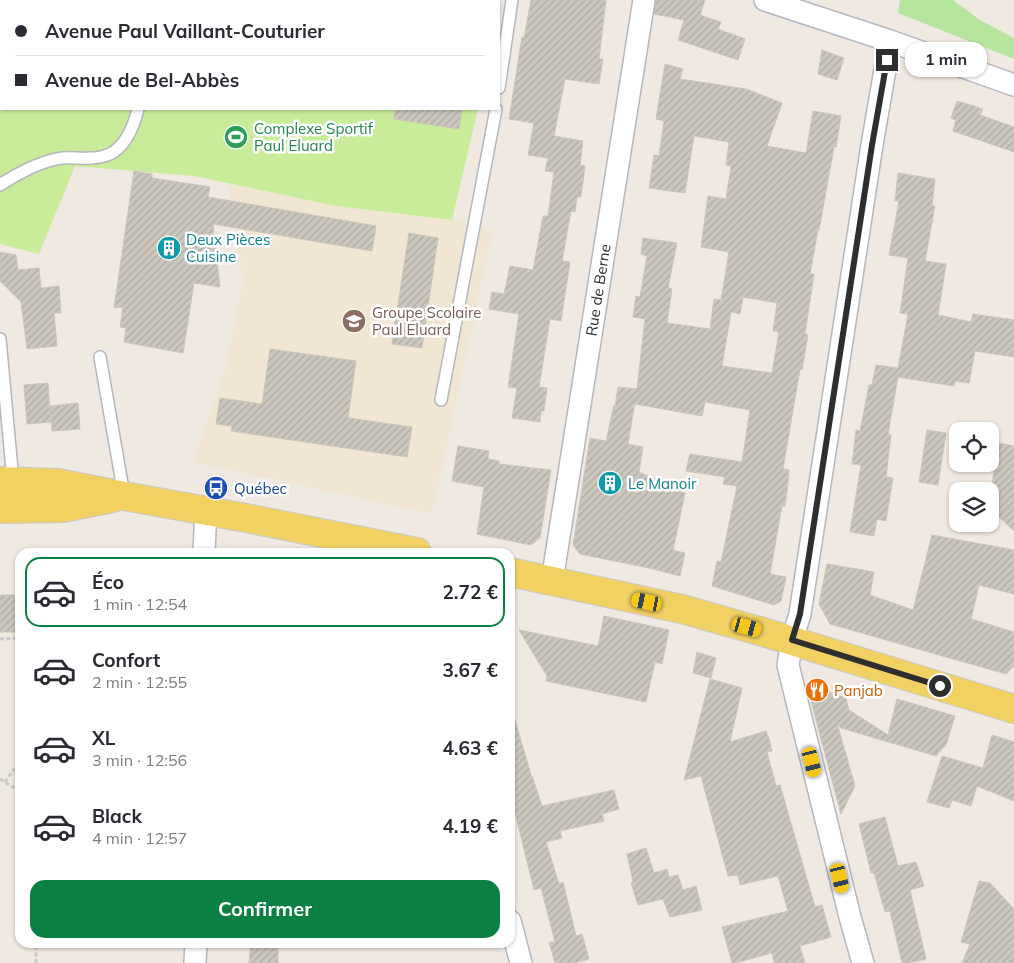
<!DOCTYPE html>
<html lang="fr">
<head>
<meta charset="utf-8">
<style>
  :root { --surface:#fff; --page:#f7f7f7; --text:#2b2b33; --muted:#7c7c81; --line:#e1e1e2; --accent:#0b8043 }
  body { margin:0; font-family:Mulish,sans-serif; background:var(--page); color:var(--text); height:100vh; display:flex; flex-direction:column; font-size:19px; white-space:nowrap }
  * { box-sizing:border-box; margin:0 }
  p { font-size:16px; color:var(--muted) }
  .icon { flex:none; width:28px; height:28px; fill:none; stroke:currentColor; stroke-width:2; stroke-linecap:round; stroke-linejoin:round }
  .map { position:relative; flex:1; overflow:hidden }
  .drawer { position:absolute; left:15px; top:548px; width:500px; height:400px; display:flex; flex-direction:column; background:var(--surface); border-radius:15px; box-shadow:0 1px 4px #0004 }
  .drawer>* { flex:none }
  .guide { position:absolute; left:0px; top:0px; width:500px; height:110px; box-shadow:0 1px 4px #0004; display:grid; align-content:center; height:110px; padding:0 15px; background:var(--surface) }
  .tools { position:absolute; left:949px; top:422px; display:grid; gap:10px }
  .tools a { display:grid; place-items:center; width:50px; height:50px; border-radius:10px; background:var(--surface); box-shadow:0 1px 4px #0004; font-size:25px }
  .end { position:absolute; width:22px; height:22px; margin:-11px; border:6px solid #2e2e2e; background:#fff; box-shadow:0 0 0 2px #fff }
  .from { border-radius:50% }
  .bubble { position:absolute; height:35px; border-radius:15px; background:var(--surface); box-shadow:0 1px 4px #0004; font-size:16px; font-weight:700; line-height:35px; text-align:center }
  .car { position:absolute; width:15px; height:30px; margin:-15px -8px; border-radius:6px; box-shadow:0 0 4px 1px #0007; background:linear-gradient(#f5c518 24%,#345 0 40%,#f5c518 0 76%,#345 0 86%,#f5c518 0) }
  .guide b { display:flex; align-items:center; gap:18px; height:48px; font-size:19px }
  .guide b+b { border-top:1px solid var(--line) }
  .guide i { width:12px; height:12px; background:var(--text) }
  ul { padding:9px 0 0; list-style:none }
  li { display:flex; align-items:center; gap:15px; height:70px; margin:0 10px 8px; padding:0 5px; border:2px solid transparent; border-radius:15px }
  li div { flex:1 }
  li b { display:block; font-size:19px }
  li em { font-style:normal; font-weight:700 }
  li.selected { border-color:var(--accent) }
  li>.icon { width:45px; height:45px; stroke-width:1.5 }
  .button { display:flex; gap:10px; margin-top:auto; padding:10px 15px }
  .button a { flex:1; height:58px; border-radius:15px; background:var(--accent); color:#fff; font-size:20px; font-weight:700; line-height:58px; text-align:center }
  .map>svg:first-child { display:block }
  .education { fill:#f0e6d1 }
  .grass { fill:#b6e59e }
  .pitch { fill:#c9ec9a }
  .building { fill:url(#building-hatch); stroke:#cbc5ba; fill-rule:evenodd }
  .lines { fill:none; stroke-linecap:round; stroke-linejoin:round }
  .lane-casing { stroke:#b4b7c1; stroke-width:14 }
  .street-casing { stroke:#b4b7c1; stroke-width:24 }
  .primary-casing { stroke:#c9c9c9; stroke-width:30 }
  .path { stroke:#c9c9c9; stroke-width:3; stroke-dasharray:4 2.5; stroke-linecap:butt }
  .lane { stroke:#fff; stroke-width:11 }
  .street { stroke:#fff; stroke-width:21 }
  .primary { stroke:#f2d163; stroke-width:28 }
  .route { stroke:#2e2e2e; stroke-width:6 }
  .labels { text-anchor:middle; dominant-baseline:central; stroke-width:5; stroke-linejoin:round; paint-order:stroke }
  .leisure-label { font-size:15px; fill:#27864d; stroke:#fff; text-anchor:start }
  .culture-label { font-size:15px; fill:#0d838f; stroke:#fff; text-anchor:start }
  .street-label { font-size:15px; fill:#2e2e2e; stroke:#fff }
  .education-label { font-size:15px; fill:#785e54; stroke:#fff; text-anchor:start }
  .transit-label { font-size:15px; fill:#164399; stroke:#fff; text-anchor:start }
  .food-label { font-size:15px; fill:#c56008; stroke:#fff; text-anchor:start }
</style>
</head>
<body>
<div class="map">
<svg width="1014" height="963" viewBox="0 0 1014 963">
  <defs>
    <pattern id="building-hatch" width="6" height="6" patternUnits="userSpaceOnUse" patternTransform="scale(1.25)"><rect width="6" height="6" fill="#cbc7bf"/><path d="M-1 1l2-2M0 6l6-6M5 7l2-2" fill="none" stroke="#afaba4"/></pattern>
  </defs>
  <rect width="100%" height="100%" fill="#efe9e1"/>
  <path class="education" d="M229,184L336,206L452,220L493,229L432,514L193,462L227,363L243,279Z"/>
  <path class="grass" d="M900,0H953L980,20L1014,38V59L898,13Z"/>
  <path class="pitch" d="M0,0H497V1H1V109H478L452,220L336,206L194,176L75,166L39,254L0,244Z"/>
  <path class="building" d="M531,0H606L599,59H603L599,84L565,79L554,136L583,141L580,165L585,166L581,197H577L575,212L571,211L562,261L570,262L561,321L550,319L539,387L547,388L544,411H541L540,422L512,418L517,388L508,387L519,314L489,309L492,292L504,294L510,266L533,270L543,216H548L554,172L545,171L548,158L528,155L534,123L509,119L522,37L524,38Z
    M656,0H705L700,15L721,22L718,29L745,39L738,60L678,40L684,20L654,14Z
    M822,50L844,58L837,80L818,74Z
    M665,64L683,69L680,79L746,89L782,103L767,146L806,153L813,111L841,116L836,147H834L819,230H818L810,274H814L805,334L808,335L802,370L800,369L783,469L789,470L788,483L785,506H782L770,574L786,577L781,601L774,605L712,586L717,561L721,562L737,486L723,484L725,477L686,471L690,454L742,462L750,410L705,402L702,416L635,404V402L628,444L643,447L639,472L685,493L673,550L685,553L680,576L649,568L580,554L573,545L590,438L606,441L614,405L615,406L618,387L637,389L645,319L633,317L636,296L640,297L647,256L641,254L643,238L677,243L668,288L672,289L667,323L710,329L714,299L721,300L729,252L701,247L708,196L726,199L731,166L726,165L729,142L694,136L685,193L649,188L654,155L659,156L664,121L656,119ZM743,297L777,303L773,331L779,332L772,373L722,366L731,312L740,314Z
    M957,101L983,109L980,115L1014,127V152L953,131L956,120L951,118Z
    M395,109H462L459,129L394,119Z
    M134,171L152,174V178L210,187L208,197L376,226L372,251L213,224L220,287L194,283L183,353L124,342L126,328L120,327L123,307L114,308Z
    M898,173L935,179L932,206H935L925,261L946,264L938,315L971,322L973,314L1014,320V357L975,351L969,383L955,381L954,386L898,377L888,434L891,435L886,477L893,478L886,521L877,519L874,536L850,532L861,465L852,464L856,430L860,431L869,385H872L876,365L898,368L908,314L900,313L908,258L889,255L899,201H895Z
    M409,233L438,238L422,348L392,344Z
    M0,252L16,255L18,270L39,268L41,288L59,286L61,313H54L57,346L27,349L21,302L0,281Z
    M270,349L356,361L348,418L412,427L407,457L231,431L232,426L216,424L220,398L262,404Z
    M48,383L51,422L27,424L24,385Z
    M78,403L80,429L52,431L50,406Z
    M927,430L946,433L938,485L919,482Z
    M998,443L1014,446V531L995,513L999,494L991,493Z
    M458,446L489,451L488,459L499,461V464L551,470L540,538L531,545L477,534L484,487L452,481Z
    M932,535L1014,550V594L979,585L971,619L1014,632V666L1006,674L830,624L819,604L827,564L874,572L870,595L913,610Z
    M0,595H20V632H0Z
    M604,616L669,630L662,664L655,662L646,702L546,681L547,676L519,630L598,646Z
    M697,652L716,658L711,678L693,673Z
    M710,679L742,688L730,742L766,731L769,739L772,751L767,752L776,786L780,785L815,907L822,905L831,937L800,946L805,963H774L772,953L735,963H732L722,927L788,911L778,876L740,885L738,875L728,876L701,776L684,780Z
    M824,683L826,691L846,698L849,710L888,735L897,699L955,716L946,745L936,756L841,728L837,723L855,786L841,814L810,697L808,692H809L808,687Z
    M510,720H515L532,778V776L542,806L614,790L619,809L602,814L604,821L560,831L562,838L546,842L559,884L563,882L576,936L582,934L589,959L574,963H555L549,942H555L541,888L534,890L513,804L510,805Z
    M992,735L1014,742V801L977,786L971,806L952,800L949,808L927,802L942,756L983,768Z
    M885,817L898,866L916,862L924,886L910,890L926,959L909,963H902L890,911L885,912L874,873H871L859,824Z
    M646,848L654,873L667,869L669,877L678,875L683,890L696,886L702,910L670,917L663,899L638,905L631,883L633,882L627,854Z
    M979,881L990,883L1014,909V963H962L970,944L961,942Z
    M251,942H278V963H249Z"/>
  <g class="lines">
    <g class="lane-casing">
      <path id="lane" d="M156,1V0
        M466,1V0
        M499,88L512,0
        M0,185C16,174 38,163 56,159C69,156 79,159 91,158C96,158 105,156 110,154C126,146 134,125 138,109
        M0,339L13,481
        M100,357L124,495
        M441,400L496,109"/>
    </g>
    <g class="street-casing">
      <path id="street" d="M765,0L890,41L1014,85
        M204,552L206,510
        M552,581L644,0
        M510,921L521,963
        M195,963L196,942
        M863,963L850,917L788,665L792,640L800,614L872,145L890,41"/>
    </g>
    <g class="primary-casing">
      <path id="primary" d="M0,481L58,483L124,496L246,518L417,552
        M0,509L63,508L113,498
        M510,572L682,609L763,632L1014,709"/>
    </g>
    <path class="path" d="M269,1V0
      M390,1V0
      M0,639L20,638
      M0,779L19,791
      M5,782L20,761
      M36,963V942"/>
    <use href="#lane" class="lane"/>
    <use href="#street" class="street"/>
    <use href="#primary" class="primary"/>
  </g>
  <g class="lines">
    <path class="route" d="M887,60L872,145L800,614L792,640L940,686"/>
  </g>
  <defs>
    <g id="stadium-disc" transform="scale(1.25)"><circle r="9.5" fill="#2e9e5b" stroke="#fff"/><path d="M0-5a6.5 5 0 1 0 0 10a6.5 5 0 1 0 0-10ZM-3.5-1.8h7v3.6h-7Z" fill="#fff"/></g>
    <g id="building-disc" transform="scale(1.25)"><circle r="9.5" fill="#0f9aa8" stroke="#fff"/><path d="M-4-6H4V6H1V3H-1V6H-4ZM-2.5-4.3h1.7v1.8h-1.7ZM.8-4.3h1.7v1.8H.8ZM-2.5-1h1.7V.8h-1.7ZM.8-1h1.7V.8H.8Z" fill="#fff"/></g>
    <g id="school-disc" transform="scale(1.25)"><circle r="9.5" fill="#8d6e63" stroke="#fff"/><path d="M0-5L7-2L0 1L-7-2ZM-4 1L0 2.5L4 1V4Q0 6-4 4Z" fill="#fff"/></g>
    <g id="bus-disc" transform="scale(1.25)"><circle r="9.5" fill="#1a4fb4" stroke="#fff"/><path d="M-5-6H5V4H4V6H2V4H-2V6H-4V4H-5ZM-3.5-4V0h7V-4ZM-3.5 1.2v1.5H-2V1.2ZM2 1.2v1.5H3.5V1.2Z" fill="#fff"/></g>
    <g id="restaurant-disc" transform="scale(1.25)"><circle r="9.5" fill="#e8710a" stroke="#fff"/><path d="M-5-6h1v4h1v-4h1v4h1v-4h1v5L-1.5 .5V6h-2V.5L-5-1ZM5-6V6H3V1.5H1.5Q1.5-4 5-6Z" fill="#fff"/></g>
  </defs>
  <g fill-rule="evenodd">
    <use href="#stadium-disc" x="236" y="137"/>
    <use href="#building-disc" x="169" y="248"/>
    <use href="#school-disc" x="354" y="321"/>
    <use href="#building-disc" x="610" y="483"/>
    <use href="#bus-disc" x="216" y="488"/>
    <use href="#restaurant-disc" x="817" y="690"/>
  </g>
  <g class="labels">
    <g class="leisure-label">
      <text x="254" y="128">Complexe Sportif<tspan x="254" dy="17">Paul Eluard</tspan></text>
    </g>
    <g class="culture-label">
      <text x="186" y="239">Deux Pièces<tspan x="186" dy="17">Cuisine</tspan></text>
      <text x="628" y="483">Le Manoir</text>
    </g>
    <g class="street-label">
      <text transform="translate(598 290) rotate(-81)">Rue de Berne</text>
    </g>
    <g class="education-label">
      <text x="372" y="312">Groupe Scolaire<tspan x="372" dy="17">Paul Eluard</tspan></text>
    </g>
    <g class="transit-label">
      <text x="234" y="488">Québec</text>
    </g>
    <g class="food-label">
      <text x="834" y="690">Panjab</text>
    </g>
  </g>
</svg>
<div class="tools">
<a><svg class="icon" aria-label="locate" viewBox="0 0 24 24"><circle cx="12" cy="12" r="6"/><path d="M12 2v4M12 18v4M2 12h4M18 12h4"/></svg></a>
<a><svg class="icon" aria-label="layers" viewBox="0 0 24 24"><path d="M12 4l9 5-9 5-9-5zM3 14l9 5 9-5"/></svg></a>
</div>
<i class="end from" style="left:940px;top:686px"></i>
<i class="end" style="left:887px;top:60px"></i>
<div class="bubble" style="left:905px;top:42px;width:82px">1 min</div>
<i class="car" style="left:647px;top:602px;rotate:282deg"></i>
<i class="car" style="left:747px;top:627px;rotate:105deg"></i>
<i class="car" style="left:812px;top:762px;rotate:166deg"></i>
<i class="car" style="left:840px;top:878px;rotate:166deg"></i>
<div class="guide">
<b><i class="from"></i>Avenue Paul Vaillant-Couturier</b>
<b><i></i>Avenue de Bel-Abbès</b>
</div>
<section class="drawer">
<ul>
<li class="selected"><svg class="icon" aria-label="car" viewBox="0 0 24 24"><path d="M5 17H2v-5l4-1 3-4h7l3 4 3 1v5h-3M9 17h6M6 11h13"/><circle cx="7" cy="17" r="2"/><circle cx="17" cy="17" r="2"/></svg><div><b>Éco</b><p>1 min · 12:54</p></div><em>2.72 €</em></li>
<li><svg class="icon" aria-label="car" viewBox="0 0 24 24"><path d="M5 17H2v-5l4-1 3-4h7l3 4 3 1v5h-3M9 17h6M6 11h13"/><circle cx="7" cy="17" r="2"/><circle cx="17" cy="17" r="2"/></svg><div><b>Confort</b><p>2 min · 12:55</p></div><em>3.67 €</em></li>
<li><svg class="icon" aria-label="car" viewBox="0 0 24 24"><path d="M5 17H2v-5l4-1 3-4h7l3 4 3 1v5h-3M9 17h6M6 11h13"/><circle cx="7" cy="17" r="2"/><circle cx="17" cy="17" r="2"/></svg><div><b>XL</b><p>3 min · 12:56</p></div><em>4.63 €</em></li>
<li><svg class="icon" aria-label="car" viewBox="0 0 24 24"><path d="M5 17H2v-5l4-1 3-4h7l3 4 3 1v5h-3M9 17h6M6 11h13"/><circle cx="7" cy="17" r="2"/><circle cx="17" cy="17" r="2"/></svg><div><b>Black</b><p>4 min · 12:57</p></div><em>4.19 €</em></li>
</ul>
<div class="button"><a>Confirmer</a></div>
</section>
</div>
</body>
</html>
